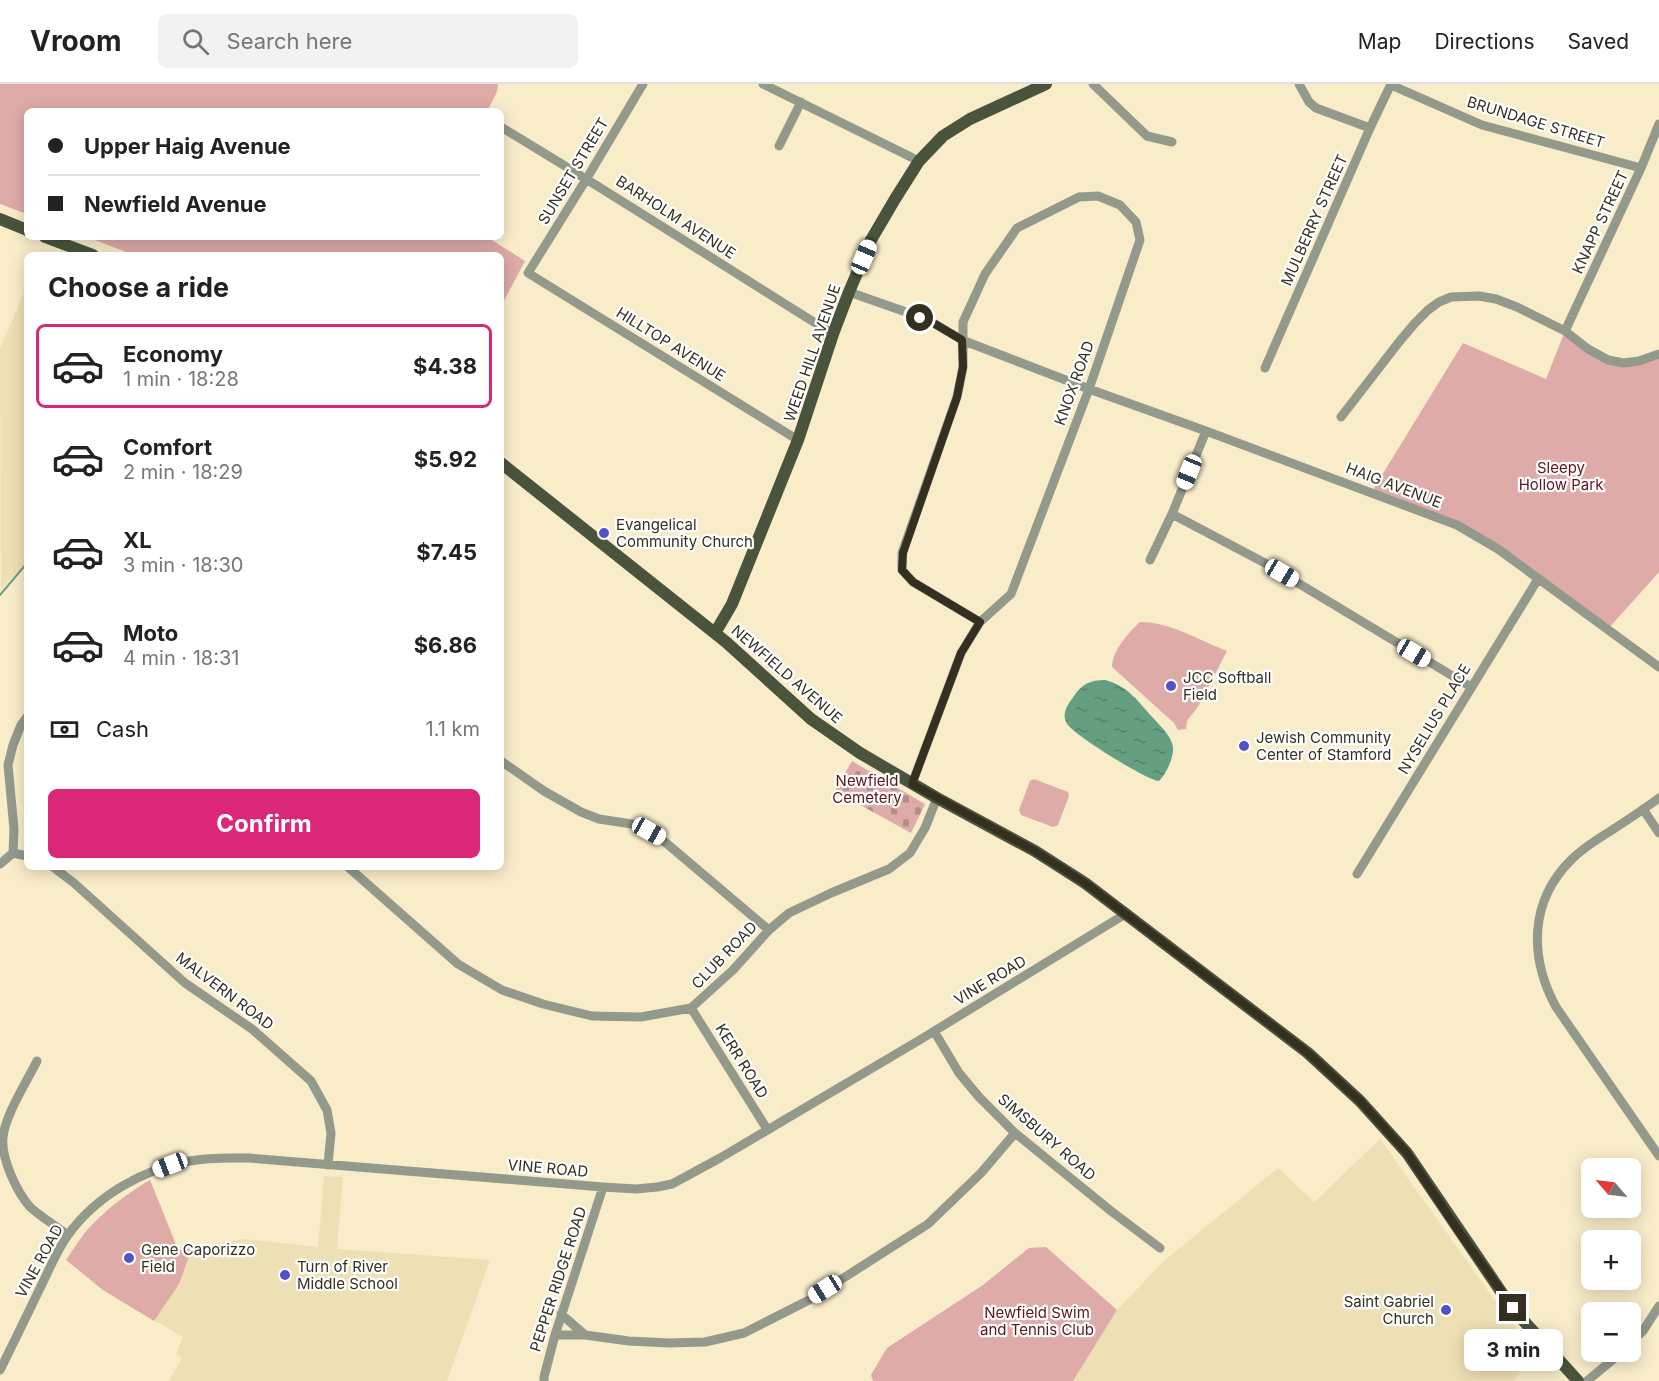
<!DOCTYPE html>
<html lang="en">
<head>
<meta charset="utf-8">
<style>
  :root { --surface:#fff; --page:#f2f2f2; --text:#222; --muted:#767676; --line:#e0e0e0; --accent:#db2777 }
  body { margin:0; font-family:Inter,sans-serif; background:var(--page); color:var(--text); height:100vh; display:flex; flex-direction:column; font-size:22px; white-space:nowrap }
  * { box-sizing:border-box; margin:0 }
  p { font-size:20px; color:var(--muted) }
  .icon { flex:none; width:33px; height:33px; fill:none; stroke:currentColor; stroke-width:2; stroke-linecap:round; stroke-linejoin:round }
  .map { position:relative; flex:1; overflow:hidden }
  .side { position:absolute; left:24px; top:168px; width:480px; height:618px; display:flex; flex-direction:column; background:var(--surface); border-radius:9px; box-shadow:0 3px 15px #0003 }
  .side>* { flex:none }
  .hud { position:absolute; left:24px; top:24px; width:480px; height:132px; border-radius:9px; box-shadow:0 3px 15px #0003; display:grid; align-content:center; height:132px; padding:0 24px; background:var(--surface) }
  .needle { width:39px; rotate:298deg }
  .controls { position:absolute; left:1581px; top:1074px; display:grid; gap:12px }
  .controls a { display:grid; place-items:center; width:60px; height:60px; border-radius:9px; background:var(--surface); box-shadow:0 3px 15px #0003; font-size:30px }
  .end { position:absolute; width:27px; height:27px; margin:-14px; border:8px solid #332f21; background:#fff; box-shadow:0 0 0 3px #fff }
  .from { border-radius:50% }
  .bubble { position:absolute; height:42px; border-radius:9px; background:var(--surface); box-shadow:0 3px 15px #0003; font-size:20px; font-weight:700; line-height:42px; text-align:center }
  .car { position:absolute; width:18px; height:36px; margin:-18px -9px; border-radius:8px; box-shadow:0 0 4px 2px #0007; background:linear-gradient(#fff 24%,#345 0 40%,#fff 0 76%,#345 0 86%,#fff 0) }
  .hud b { display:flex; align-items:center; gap:21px; height:57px; font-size:22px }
  .hud b+b { border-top:2px solid var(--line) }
  .hud i { width:15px; height:15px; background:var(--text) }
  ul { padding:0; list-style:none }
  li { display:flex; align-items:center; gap:18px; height:84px; margin:0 12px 9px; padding:0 12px; border:3px solid transparent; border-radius:9px }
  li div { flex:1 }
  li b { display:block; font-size:22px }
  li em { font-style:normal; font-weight:700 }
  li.current { border-color:var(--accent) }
  li>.icon { width:54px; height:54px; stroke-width:1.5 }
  h2 { padding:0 24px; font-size:27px; line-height:72px }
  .pay { display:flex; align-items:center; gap:15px; height:66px; padding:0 24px; font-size:22px }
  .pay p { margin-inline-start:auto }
  .cta { display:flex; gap:12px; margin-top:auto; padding:12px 24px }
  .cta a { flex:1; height:69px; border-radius:9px; background:var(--accent); color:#fff; font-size:24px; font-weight:700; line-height:69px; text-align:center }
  header { display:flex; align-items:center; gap:36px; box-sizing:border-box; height:84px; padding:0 30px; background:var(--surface); border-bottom:2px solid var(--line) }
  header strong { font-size:28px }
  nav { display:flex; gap:33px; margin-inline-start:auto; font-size:21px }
  .search { width:420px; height:54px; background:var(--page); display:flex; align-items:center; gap:15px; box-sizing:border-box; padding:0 21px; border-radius:9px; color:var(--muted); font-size:22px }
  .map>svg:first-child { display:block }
  .built { fill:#eee0b5 }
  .green { fill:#deaba8 }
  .cemetery { fill:url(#cemetery-stones) }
  .water { fill:url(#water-ripples) }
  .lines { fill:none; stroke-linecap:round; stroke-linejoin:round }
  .stream { stroke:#659f81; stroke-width:2 }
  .minor { stroke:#93998b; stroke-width:9 }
  .major { stroke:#4a543c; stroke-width:12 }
  .route { stroke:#332f21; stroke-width:8 }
  .poi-dot { fill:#5152c8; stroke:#fff; stroke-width:2 }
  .labels { text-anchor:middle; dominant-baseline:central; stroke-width:4.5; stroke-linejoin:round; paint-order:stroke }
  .street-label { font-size:15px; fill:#332f21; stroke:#fff }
  .park-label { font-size:15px; fill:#5f151a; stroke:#fff }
  .poi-label { font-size:15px; fill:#332f21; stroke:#fff; text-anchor:start }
</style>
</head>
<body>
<header>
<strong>Vroom</strong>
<div class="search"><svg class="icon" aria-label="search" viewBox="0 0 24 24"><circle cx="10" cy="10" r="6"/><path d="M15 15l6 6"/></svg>Search here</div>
<nav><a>Map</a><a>Directions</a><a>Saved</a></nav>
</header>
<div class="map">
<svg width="1659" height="1297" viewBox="0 0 1659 1297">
  <defs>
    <pattern id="cemetery-stones" width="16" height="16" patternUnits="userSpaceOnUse" patternTransform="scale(1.5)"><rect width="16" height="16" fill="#deaba8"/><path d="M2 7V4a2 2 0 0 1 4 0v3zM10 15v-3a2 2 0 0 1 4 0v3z" fill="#b58c88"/></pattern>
    <pattern id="water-ripples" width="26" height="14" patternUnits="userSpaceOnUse" patternTransform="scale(1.5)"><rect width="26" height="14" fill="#659f81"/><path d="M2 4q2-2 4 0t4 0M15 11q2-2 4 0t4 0" fill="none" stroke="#548269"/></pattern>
  </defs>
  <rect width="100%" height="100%" fill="#f8ecc9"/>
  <path class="built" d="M27,202V478L1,505L0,264Z
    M1380,1055L1508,1235L1538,1269L1513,1297H1073L1117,1226L1165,1176L1278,1084L1314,1118Z
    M324,1092L343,1093L337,1165L490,1176L447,1297H169L182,1274L176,1270L183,1253L103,1206L66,1176L87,1146L113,1121L129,1109L150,1096L179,1166L244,1155L318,1163Z"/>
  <path class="green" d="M0,0H498L497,8L487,27H27V130L0,120Z
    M87,153H487L525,177L501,222V171H134Z
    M1565,247L1576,257L1624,279L1659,270V488L1607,546L1475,451L1371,409L1463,259L1546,295Z
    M1140,538C1171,538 1198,556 1227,567L1199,621L1187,637L1186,645L1178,646L1174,639L1112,583C1112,567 1129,548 1140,538Z
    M1034,695L1068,708L1069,712L1058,741L1053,743L1021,731L1019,726L1030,697Z
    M150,1096L178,1166L192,1164L179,1200L154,1237L103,1206L66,1176C73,1166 80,1154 88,1145C106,1125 127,1110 150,1096Z
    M1046,1163L1117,1226L1073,1297H873L871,1291L887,1264L983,1201L1029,1164Z"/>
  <path class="cemetery" d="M852,677L925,720L911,749L835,707Z"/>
  <path class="water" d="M1105,596C1129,602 1139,619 1155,636C1163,645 1171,652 1173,663C1174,674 1166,690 1159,697C1146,696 1076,652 1068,641C1060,631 1068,620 1074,612C1082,600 1090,596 1105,596Z"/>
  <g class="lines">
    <path class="stream" d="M0,511L27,479"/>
    <path class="minor" d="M643,0L587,94L528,189L798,356
      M763,0L919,77
      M1093,0L1147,52L1172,58
      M1299,0L1309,18L1316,24L1370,44
      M1391,1L1482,41L1641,84
      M501,43C613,110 722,181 833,250
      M779,62L801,18
      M849,208L906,228L935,240L962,256L1089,305L1206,347L1457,441L1498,465L1659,583
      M1565,247L1641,84L1659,40
      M1265,284L1370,44L1391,0
      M1341,333L1399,258L1415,239L1428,226L1439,218L1451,213L1479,212L1496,215L1517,223L1565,247L1588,265L1608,276L1624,279L1639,277L1659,270
      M1172,430L1263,478L1471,603
      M1150,476L1172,430L1206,347
      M501,677L544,707L581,728L599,735L638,741L659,753L769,846
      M912,700L961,569L980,538L1011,510L1089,305L1140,156L1136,138L1120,121L1098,112L1079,113L1017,144L985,190L963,238V283L957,313L902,469V486L913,498L980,538
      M1659,714C1643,726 1626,737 1609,748C1596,756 1583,764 1572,775C1529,817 1529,873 1556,923L1659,1072
      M1643,725L1659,749
      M13,769L27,772
      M0,780L13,769L14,745L8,681L13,661L21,641L27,633
      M53,783L74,799L185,899L252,945L311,997L327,1026L331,1049L328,1081
      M348,783L458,880L502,906L543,920L592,932L641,933L691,924L733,886L769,846L789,829L831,809L889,785L910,769L925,744L937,714
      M1357,790L1538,495
      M691,924L767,1045
      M934,947L959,989L979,1013L1015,1049L1111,1127L1160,1164
      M37,977C27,997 4,1033 3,1054C1,1075 17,1108 30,1123C41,1133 56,1142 68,1151
      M561,1230L585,1251
      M555,1251H585L629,1257L669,1259L705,1258L744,1249L809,1216L928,1140L981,1089L1015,1049
      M1630,1259L1643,1247L1659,1222
      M0,1286C14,1258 28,1229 42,1200C50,1184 57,1166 68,1151C96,1112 143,1085 190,1077C210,1073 229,1074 249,1074L603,1103L636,1105L657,1103L672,1100L685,1093L720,1074L923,954L1127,829
      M544,1297V1293L555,1251L603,1103
      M1587,1297L1622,1268"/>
    <path class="major" d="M0,135L27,146
      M45,153L93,171
      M501,379L726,558L811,635L860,669L937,714L1035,767L1085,799L1308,969L1360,1017L1407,1069L1506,1215L1522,1235L1578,1297
      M715,549L732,520L798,356L833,250L849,208L871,156L895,115L919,77L943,52L970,35L1046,0"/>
  </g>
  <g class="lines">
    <path class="route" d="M920,234L935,240L962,256L963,283L957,313L903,469L902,486L913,498L980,538L961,569L912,700L1035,767L1085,799L1308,969L1360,1017L1407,1069L1460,1149L1513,1224"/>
  </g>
  <g class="poi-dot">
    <circle cx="604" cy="449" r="6"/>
    <circle cx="1171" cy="602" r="6"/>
    <circle cx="1244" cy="662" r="6"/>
    <circle cx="129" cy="1174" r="6"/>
    <circle cx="285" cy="1191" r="6"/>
    <circle cx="1446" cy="1226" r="6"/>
  </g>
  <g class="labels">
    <g class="street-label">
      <text transform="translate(1536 38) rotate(17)">BRUNDAGE STREET</text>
      <text transform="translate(573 87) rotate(-59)">SUNSET STREET</text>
      <text transform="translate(676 133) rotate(33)">BARHOLM AVENUE</text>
      <text transform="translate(1314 136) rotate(-66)">MULBERRY STREET</text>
      <text transform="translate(1600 138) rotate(-65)">KNAPP STREET</text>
      <text transform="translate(671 260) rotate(32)">HILLTOP AVENUE</text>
      <text transform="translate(812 269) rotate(-71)">WEED HILL AVENUE</text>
      <text transform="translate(1074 299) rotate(-70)">KNOX ROAD</text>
      <text transform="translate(1394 401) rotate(21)">HAIG AVENUE</text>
      <text transform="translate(787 590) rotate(41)">NEWFIELD AVENUE</text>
      <text transform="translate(1434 635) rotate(-59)">NYSELIUS PLACE</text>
      <text transform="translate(724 871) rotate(-46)">CLUB ROAD</text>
      <text transform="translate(990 896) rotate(-31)">VINE ROAD</text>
      <text transform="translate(225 907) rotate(37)">MALVERN ROAD</text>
      <text transform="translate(742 977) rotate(58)">KERR ROAD</text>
      <text transform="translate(1047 1053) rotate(41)">SIMSBURY ROAD</text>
      <text transform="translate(548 1084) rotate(5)">VINE ROAD</text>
      <text transform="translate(39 1177) rotate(-61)">VINE ROAD</text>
      <text transform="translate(558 1195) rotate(-72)">PEPPER RIDGE ROAD</text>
    </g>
    <g class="park-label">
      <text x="1561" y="383">Sleepy<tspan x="1561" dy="17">Hollow Park</tspan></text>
      <text x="867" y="696">Newfield<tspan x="867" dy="17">Cemetery</tspan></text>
      <text x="1037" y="1228">Newfield Swim<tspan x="1037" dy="17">and Tennis Club</tspan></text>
    </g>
    <g class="poi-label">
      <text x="616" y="440">Evangelical<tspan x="616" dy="17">Community Church</tspan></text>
      <text x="1183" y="593">JCC Softball<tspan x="1183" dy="17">Field</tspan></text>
      <text x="1256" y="653">Jewish Community<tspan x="1256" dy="17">Center of Stamford</tspan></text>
      <text x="141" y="1165">Gene Caporizzo<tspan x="141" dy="17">Field</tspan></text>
      <text x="297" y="1182">Turn of River<tspan x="297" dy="17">Middle School</tspan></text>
      <text x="1434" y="1217" text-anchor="end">Saint Gabriel<tspan x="1434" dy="17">Church</tspan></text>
    </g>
  </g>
</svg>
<div class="controls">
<a><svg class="needle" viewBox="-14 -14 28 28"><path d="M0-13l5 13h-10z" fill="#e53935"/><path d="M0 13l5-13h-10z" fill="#767676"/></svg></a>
<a>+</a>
<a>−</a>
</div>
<i class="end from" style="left:920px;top:234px"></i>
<i class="end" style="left:1513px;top:1224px"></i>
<div class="bubble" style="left:1464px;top:1245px;width:99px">3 min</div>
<i class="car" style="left:864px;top:173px;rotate:23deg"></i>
<i class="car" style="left:1189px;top:388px;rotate:202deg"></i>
<i class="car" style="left:1282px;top:489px;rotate:121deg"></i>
<i class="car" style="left:1414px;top:569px;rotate:121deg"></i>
<i class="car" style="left:649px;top:747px;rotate:119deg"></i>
<i class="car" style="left:170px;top:1081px;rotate:249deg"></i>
<i class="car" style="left:825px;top:1205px;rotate:238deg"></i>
<div class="hud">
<b><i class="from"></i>Upper Haig Avenue</b>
<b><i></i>Newfield Avenue</b>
</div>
<section class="side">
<h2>Choose a ride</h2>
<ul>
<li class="current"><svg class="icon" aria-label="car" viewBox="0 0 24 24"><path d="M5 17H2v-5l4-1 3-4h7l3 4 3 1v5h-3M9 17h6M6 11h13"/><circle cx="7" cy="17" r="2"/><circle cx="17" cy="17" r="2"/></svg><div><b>Economy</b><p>1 min · 18:28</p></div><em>$4.38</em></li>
<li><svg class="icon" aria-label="car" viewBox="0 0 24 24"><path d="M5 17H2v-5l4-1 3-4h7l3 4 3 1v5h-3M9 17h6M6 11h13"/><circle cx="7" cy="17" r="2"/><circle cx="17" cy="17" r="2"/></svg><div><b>Comfort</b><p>2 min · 18:29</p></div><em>$5.92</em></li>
<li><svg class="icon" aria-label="car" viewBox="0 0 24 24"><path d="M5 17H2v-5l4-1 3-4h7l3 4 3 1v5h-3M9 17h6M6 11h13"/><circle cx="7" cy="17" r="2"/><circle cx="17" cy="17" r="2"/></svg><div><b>XL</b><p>3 min · 18:30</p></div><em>$7.45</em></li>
<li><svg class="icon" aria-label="car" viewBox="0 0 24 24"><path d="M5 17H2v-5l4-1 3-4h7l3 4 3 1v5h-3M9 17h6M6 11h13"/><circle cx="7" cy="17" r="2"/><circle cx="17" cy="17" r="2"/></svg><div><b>Moto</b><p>4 min · 18:31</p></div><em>$6.86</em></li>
</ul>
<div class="pay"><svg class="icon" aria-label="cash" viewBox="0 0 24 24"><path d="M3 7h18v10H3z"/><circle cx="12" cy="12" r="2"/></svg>Cash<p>1.1 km</p></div>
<div class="cta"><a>Confirm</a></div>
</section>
</div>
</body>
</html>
